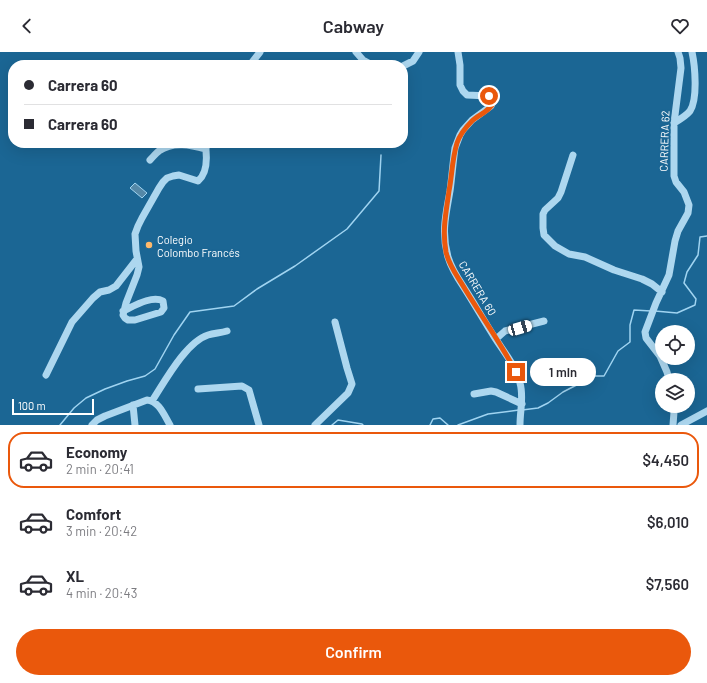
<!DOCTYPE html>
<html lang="en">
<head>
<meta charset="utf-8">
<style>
  :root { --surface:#fff; --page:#f2f2f3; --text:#2b2b33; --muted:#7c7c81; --line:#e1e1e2; --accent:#ea580c }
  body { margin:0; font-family:Barlow,sans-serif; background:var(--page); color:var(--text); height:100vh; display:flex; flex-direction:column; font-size:15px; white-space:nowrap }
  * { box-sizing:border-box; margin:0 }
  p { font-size:13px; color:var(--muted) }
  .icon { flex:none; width:22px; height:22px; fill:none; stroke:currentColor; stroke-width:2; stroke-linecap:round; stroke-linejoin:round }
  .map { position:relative; height:373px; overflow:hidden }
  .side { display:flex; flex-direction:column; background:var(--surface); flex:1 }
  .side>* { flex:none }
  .banner { position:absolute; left:8px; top:8px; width:400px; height:88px; border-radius:16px; box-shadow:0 4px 16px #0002; display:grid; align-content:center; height:88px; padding:0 16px; background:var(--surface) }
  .controls { position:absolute; left:655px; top:273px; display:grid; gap:8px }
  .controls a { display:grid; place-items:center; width:40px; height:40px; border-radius:50%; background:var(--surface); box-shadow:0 4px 16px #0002; font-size:20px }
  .scale { position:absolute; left:12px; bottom:10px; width:82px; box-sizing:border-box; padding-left:4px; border:2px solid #fff; border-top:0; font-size:11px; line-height:14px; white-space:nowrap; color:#fff; -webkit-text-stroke:3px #1b6694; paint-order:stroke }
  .end { position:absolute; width:18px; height:18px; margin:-9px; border:5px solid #ea580c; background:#fff; box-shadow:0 0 0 2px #fff }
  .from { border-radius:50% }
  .bubble { position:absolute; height:28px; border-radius:14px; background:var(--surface); box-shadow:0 4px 16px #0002; font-size:13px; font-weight:600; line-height:28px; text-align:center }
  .car { position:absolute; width:12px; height:24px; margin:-12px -6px; border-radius:5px; box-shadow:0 0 3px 1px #0007; background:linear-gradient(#fff 24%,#345 0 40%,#fff 0 76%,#345 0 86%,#fff 0) }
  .banner b { display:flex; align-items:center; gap:14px; height:38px; font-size:15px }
  .banner b+b { border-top:1px solid var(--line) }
  .banner i { width:10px; height:10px; background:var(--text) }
  ul { padding:7px 0 0; list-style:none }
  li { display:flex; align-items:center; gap:12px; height:56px; margin:0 8px 6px; padding:0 8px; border:2px solid transparent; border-radius:16px }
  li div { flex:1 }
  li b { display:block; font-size:15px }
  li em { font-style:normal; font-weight:600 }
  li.current { border-color:var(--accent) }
  li>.icon { width:36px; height:36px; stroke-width:1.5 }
  .cta { display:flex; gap:8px; margin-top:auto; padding:8px 16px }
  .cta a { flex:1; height:46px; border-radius:24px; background:var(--accent); color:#fff; font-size:16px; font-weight:600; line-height:46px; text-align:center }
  header { display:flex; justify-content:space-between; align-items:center; height:52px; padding:0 16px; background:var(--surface); font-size:18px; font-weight:600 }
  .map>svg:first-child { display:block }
  .water { fill:#5588a7; stroke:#a0d4f1 }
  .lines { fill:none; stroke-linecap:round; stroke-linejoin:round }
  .stream { stroke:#a0d4f1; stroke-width:1.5 }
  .minor { stroke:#add7ef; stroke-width:7 }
  .route { stroke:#ea580c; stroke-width:5 }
  .poi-dot { fill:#ffb96b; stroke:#1b6694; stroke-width:1.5 }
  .labels { text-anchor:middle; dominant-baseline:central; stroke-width:3.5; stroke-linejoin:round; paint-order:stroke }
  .street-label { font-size:11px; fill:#fff; stroke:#1b6694 }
  .poi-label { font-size:11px; fill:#fff; stroke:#1b6694; text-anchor:start }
</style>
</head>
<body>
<header><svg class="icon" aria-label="back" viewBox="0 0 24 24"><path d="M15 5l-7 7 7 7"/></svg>Cabway<svg class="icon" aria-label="heart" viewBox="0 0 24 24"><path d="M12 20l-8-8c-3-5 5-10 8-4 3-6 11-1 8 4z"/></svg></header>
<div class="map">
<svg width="707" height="373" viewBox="0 0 707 373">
  <rect width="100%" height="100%" fill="#1b6694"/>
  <path class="water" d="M135,131L147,141L142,146L130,136Z"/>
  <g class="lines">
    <path class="stream" d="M655,259L677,261L695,253L696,247L684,231L687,220L698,203L700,185L707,184
      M522,358L538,356L548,351L563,340L594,324H604L618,299L630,290V273L634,258L651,259
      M60,373L74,356L86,346L105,337L127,329L145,324L155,317L174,283L190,260L234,254L257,237L295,214L347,177L379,139L381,103
      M332,373L338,368L362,372L363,373
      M430,373L433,367L440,366L448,373
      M458,373L488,362L519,358"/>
    <path class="minor" d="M356,0L363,8L372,13
      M458,0L460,13V33L463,39L467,43L489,44L493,49L491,54L472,68L463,78L460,83L455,96C453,110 452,124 450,139C446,162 441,180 448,205C451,215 457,225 463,234C474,251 484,269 495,286C504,300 516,314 520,331C524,345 520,358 520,373
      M250,13L260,0
      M403,14L413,9L419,0
      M674,71C679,68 686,64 690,59C698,47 695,14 692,0
      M573,103L561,140L558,146L545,158L543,162V176L544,183L555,194L569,202L585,205L614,218L642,227L652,232L662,240
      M150,108C153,105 156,101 159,99C173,89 191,93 206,97
      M123,259C134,254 152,243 163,249L164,256L161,260L135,268H128L125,266L123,263L126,251L137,223L139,215L136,199L135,182L138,174L142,166L159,136L163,130L167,126L173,124L179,123L198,129C208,121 207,103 205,91
      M496,287L505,279L544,269
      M46,323L72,270L93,246L100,240L109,238L116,234L137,207
      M669,328L667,320L660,304L646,286L645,280L656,251L669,223L675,189L678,179L688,161L689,153L684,140L676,130L674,124V71L681,16L680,6L678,0
      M198,337L242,334L249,338L259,373
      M474,342L491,339L496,340L522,352
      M152,349C165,329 186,290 208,283C214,281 221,281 227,279
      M133,353L135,373
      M673,354L674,360L673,373
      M92,373L97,368L105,364L147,348C159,349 164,363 170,373
      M315,373L348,341L352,332L347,316L335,270
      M681,373L707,359"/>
  </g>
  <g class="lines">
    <path class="route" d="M489,44L494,49C491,59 478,63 472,69C465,76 460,82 457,91C452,107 452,124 449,139C446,161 442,178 446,200C449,214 458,225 465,237C482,265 501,292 516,320"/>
  </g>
  <circle class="poi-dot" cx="149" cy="193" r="4"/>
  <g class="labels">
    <g class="street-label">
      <text transform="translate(664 89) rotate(-88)">CARRERA 62</text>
      <text transform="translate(478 236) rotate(59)">CARRERA 60</text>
    </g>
    <g class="poi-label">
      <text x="157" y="187">Colegio<tspan x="157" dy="13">Colombo Francés</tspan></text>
    </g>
  </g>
</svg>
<div class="controls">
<a><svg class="icon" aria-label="locate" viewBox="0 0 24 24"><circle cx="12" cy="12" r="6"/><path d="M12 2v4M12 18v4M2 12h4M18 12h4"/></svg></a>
<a><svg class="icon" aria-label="layers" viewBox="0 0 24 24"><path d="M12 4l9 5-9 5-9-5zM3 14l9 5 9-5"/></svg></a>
</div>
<div class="scale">100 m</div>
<i class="end from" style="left:489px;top:44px"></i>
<i class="end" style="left:516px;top:320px"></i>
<div class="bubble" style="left:530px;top:306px;width:66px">1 min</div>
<i class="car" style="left:520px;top:276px;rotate:74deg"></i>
<div class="banner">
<b><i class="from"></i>Carrera 60</b>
<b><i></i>Carrera 60</b>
</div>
</div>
<section class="side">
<ul>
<li class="current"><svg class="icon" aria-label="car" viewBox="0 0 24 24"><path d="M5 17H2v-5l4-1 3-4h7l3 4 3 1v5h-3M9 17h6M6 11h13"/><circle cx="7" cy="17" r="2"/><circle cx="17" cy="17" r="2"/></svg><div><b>Economy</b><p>2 min · 20:41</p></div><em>$4,450</em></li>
<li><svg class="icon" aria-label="car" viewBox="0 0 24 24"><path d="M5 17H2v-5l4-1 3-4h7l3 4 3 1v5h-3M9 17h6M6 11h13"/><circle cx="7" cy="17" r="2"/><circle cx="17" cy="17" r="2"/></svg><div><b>Comfort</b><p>3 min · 20:42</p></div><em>$6,010</em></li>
<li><svg class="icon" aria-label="car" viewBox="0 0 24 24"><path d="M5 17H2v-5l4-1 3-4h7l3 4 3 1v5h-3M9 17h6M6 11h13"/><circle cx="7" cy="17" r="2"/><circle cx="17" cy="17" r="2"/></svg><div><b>XL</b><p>4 min · 20:43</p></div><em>$7,560</em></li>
</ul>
<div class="cta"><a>Confirm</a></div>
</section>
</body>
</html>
